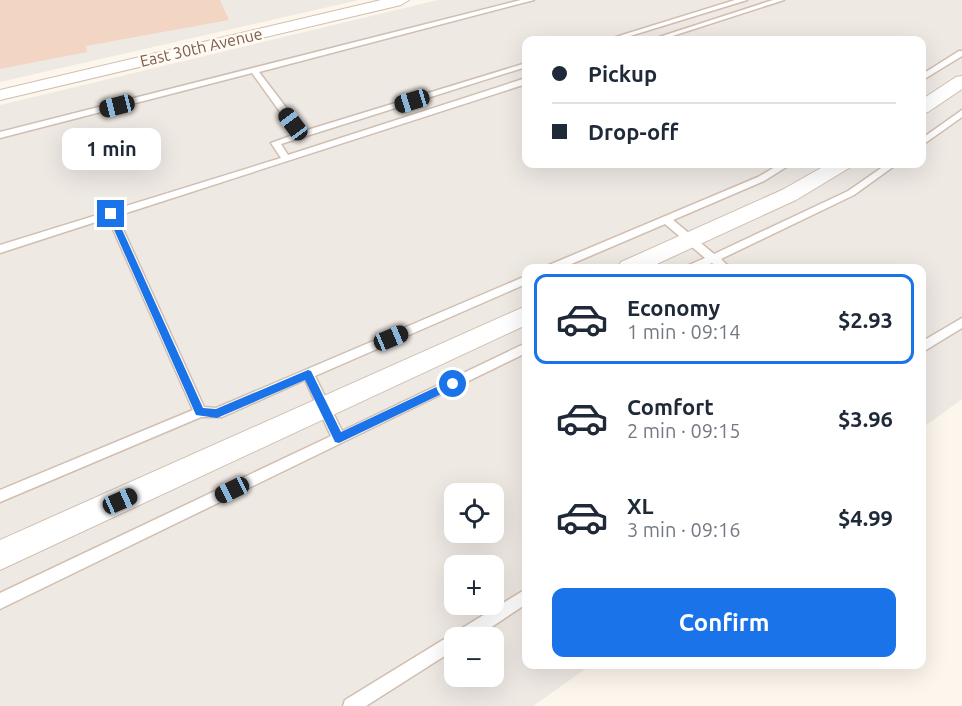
<!DOCTYPE html>
<html lang="en">
<head>
<meta charset="utf-8">
<style>
  :root { --surface:#fff; --page:#f2f2f3; --text:#1f2937; --muted:#747a83; --line:#e0e1e3; --accent:#1a73e8 }
  body { margin:0; font-family:Ubuntu,sans-serif; background:var(--page); color:var(--text); height:100vh; display:flex; flex-direction:column; font-size:22px; white-space:nowrap }
  * { box-sizing:border-box; margin:0 }
  p { font-size:20px; color:var(--muted) }
  .icon { flex:none; width:33px; height:33px; fill:none; stroke:currentColor; stroke-width:2; stroke-linecap:round; stroke-linejoin:round }
  .map { position:relative; flex:1; overflow:hidden }
  .side { position:absolute; left:522px; top:264px; width:404px; height:405px; display:flex; flex-direction:column; background:var(--surface); border-radius:12px; box-shadow:0 6px 24px #0002 }
  .side>* { flex:none }
  .top-card { position:absolute; left:522px; top:36px; width:404px; height:132px; border-radius:12px; box-shadow:0 6px 24px #0002; display:grid; align-content:center; height:132px; padding:0 30px; background:var(--surface) }
  .fabs { position:absolute; left:444px; top:483px; display:grid; gap:12px }
  .fabs a { display:grid; place-items:center; width:60px; height:60px; border-radius:12px; background:var(--surface); box-shadow:0 6px 24px #0002; font-size:30px }
  .end { position:absolute; width:27px; height:27px; margin:-14px; border:8px solid #1a73e8; background:#fff; box-shadow:0 0 0 3px #fff }
  .from { border-radius:50% }
  .bubble { position:absolute; height:42px; border-radius:12px; background:var(--surface); box-shadow:0 6px 24px #0002; font-size:20px; font-weight:600; line-height:42px; text-align:center }
  .car { position:absolute; width:18px; height:36px; margin:-18px -9px; border-radius:8px; box-shadow:0 0 4px 2px #0007; background:linear-gradient(#222 24%,#8ab4d8 0 40%,#222 0 76%,#8ab4d8 0 86%,#222 0) }
  .top-card b { display:flex; align-items:center; gap:21px; height:57px; font-size:22px }
  .top-card b+b { border-top:2px solid var(--line) }
  .top-card i { width:15px; height:15px; background:var(--text) }
  ul { padding:10px 0 0; list-style:none }
  li { display:flex; align-items:center; gap:18px; height:90px; margin:0 12px 9px; padding:0 18px; border:3px solid transparent; border-radius:12px }
  li div { flex:1 }
  li b { display:block; font-size:22px }
  li em { font-style:normal; font-weight:600 }
  li.current { border-color:var(--accent) }
  li>.icon { width:54px; height:54px; stroke-width:1.5 }
  .primary-button { display:flex; gap:12px; margin-top:auto; padding:12px 30px }
  .primary-button a { flex:1; height:69px; border-radius:12px; background:var(--accent); color:#fff; font-size:24px; font-weight:600; line-height:69px; text-align:center }
  .map>svg:first-child { display:block }
  .industrial { fill:#efe9e4; fill-rule:evenodd }
  .building { fill:#f3d5c3 }
  .lines { fill:none; stroke-linecap:round; stroke-linejoin:round }
  .lane-casing { stroke:#d1beb0; stroke-width:3 }
  .street-casing { stroke:#d1beb0; stroke-width:2 }
  .lane { fill:#fff; fill-rule:evenodd }
  .street { fill:#fff; fill-rule:evenodd }
  .route { fill:#1a73e8 }
  .labels { text-anchor:middle; dominant-baseline:central; stroke-width:5; stroke-linejoin:round; paint-order:stroke }
  .far-street-label { font-size:16px; fill:#7a5c4d; stroke:#fffaf3 }
</style>
</head>
<body>
<div class="map">
<svg width="962" height="706" viewBox="0 0 962 706">
  <rect width="100%" height="100%" fill="#fdf6ec"/>
  <path class="industrial" d="M0,0H359L0,82Z
    M438,0H962V399L921,429V268H526V664L591,665L533,706H0V105ZM526,40H921V164H526ZM454,494H494V532H454ZM454,566H494V604H454ZM454,638H494V676H454Z"/>
  <path class="building" d="M0,0H220L229,20L86,46L87,52L0,69Z"/>
  <g class="lines">
    <g class="lane-casing">
      <path id="lane" d="M521,0H534L259,72L304,131L526,63V67L281,144L288,155L523,79H526V84L117,216L204,407L216,408L526,276V284L315,376L342,431L526,343V353L0,609V593L331,436L305,380L222,417H201L0,502V490L193,410L108,218L0,253V245L281,158L271,143L296,134L252,73L0,138V132Z
        M735,0H747L617,40H606Z
        M773,0H784L660,40H650Z
        M959,51H962V56L921,81V75Z
        M962,110V117L921,146V139Z
        M780,164H791L764,181L673,220L714,254L848,191L887,164H897L854,195L721,259L730,268H719L712,263L701,268H688L689,265L705,258L665,224L562,268H548L549,265L758,177Z
        M962,318V328L921,353V342Z
        M526,589V604L475,638H454V650L366,706H343L345,700Z"/>
    </g>
    <g class="street-casing">
      <path id="street" d="M381,0H409L401,5L0,100V90Z
        M962,76V89L928,112L921,114V100L956,77Z
        M828,164H852L849,168L796,200L648,268H617L621,262L782,190Z
        M526,306V325L0,570V540Z"/>
    </g>
    <use href="#lane" class="lane"/>
    <use href="#street" class="street"/>
  </g>
  <path class="route" d="M111,211L115,214L203,408L216,409L308,370L311,371L341,432L449,381H456L458,384L456,387L339,443L335,442L305,380L217,418L196,415L107,214Z"/>
  <g class="labels">
    <g class="far-street-label">
      <text transform="translate(201 47) rotate(-13)">East 30th Avenue</text>
    </g>
  </g>
</svg>
<div class="fabs">
<a><svg class="icon" aria-label="locate" viewBox="0 0 24 24"><circle cx="12" cy="12" r="6"/><path d="M12 2v4M12 18v4M2 12h4M18 12h4"/></svg></a>
<a>+</a>
<a>−</a>
</div>
<i class="end from" style="left:453px;top:384px"></i>
<i class="end" style="left:111px;top:214px"></i>
<div class="bubble" style="left:62px;top:128px;width:99px">1 min</div>
<i class="car" style="left:412px;top:101px;rotate:253deg"></i>
<i class="car" style="left:117px;top:106px;rotate:256deg"></i>
<i class="car" style="left:293px;top:124px;rotate:323deg"></i>
<i class="car" style="left:391px;top:338px;rotate:67deg"></i>
<i class="car" style="left:232px;top:490px;rotate:244deg"></i>
<i class="car" style="left:120px;top:501px;rotate:66deg"></i>
<div class="top-card">
<b><i class="from"></i>Pickup</b>
<b><i></i>Drop-off</b>
</div>
<section class="side">
<ul>
<li class="current"><svg class="icon" aria-label="car" viewBox="0 0 24 24"><path d="M5 17H2v-5l4-1 3-4h7l3 4 3 1v5h-3M9 17h6M6 11h13"/><circle cx="7" cy="17" r="2"/><circle cx="17" cy="17" r="2"/></svg><div><b>Economy</b><p>1 min · 09:14</p></div><em>$2.93</em></li>
<li><svg class="icon" aria-label="car" viewBox="0 0 24 24"><path d="M5 17H2v-5l4-1 3-4h7l3 4 3 1v5h-3M9 17h6M6 11h13"/><circle cx="7" cy="17" r="2"/><circle cx="17" cy="17" r="2"/></svg><div><b>Comfort</b><p>2 min · 09:15</p></div><em>$3.96</em></li>
<li><svg class="icon" aria-label="car" viewBox="0 0 24 24"><path d="M5 17H2v-5l4-1 3-4h7l3 4 3 1v5h-3M9 17h6M6 11h13"/><circle cx="7" cy="17" r="2"/><circle cx="17" cy="17" r="2"/></svg><div><b>XL</b><p>3 min · 09:16</p></div><em>$4.99</em></li>
</ul>
<div class="primary-button"><a>Confirm</a></div>
</section>
</div>
</body>
</html>
